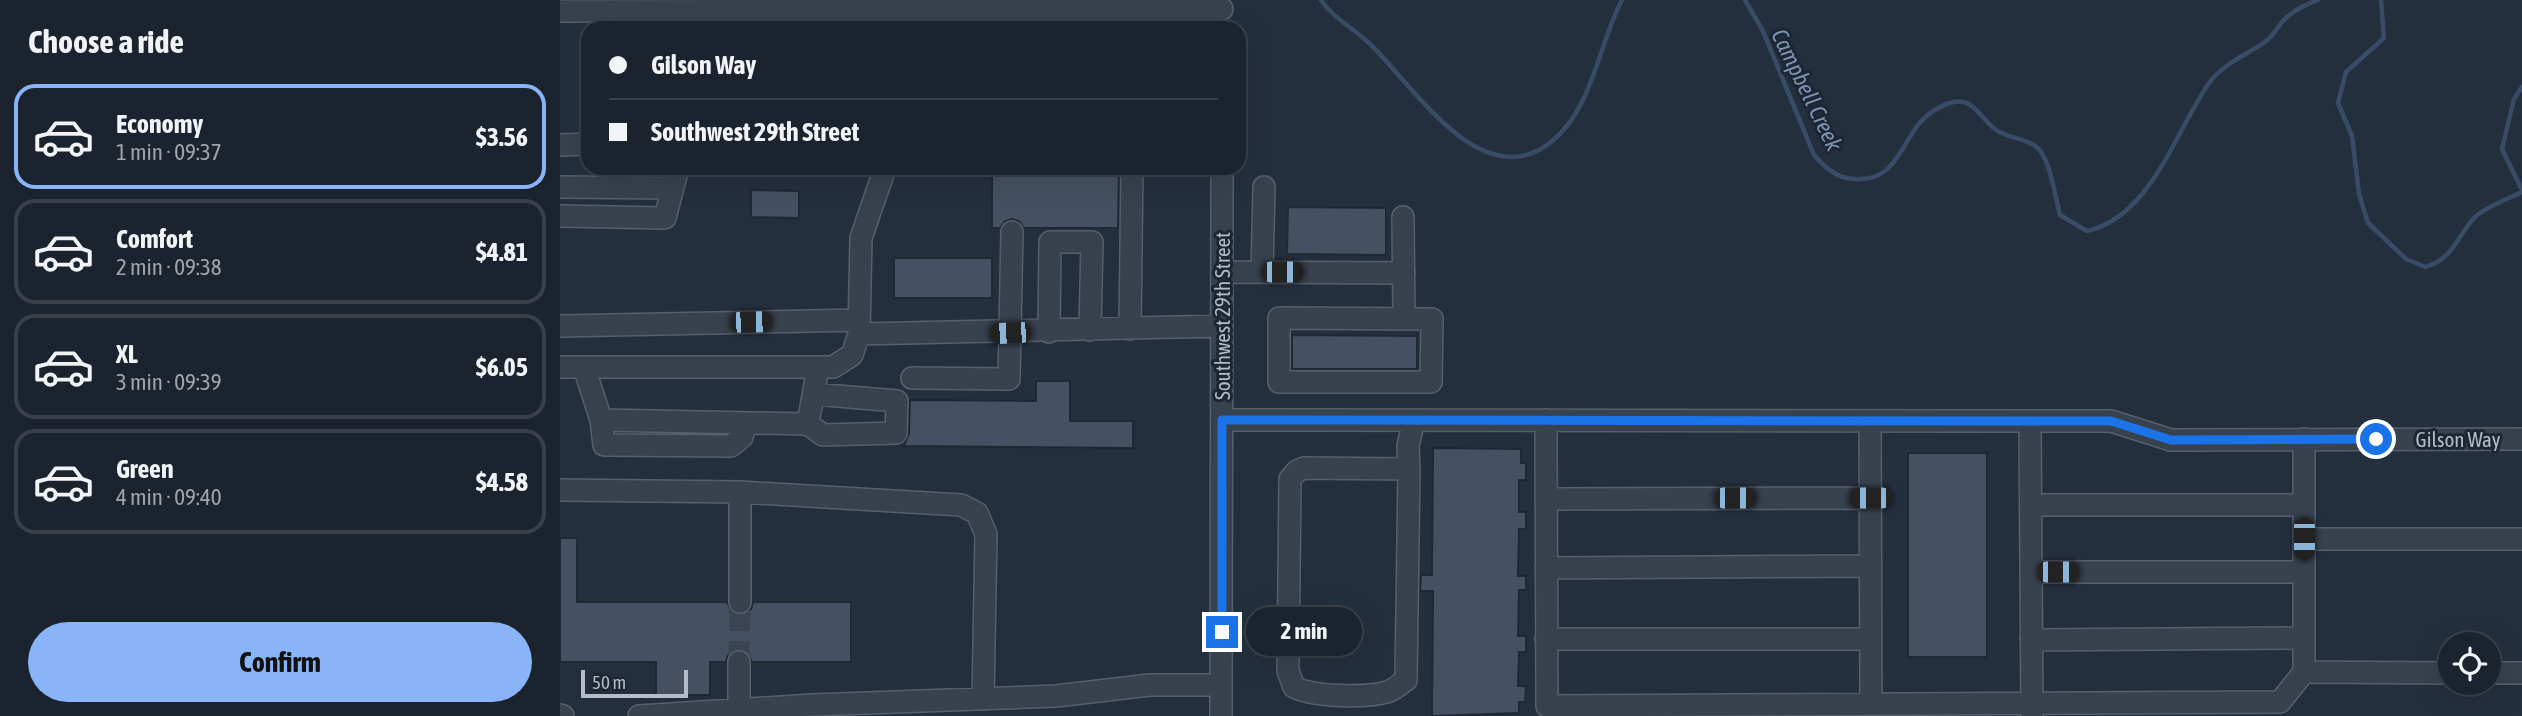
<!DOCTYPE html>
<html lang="en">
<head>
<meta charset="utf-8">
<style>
  :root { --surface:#1b232e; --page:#242b36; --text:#f1f3f6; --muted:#a0a4aa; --line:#39404a; --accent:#8ab4f8 }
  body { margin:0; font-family:"Asap Condensed",sans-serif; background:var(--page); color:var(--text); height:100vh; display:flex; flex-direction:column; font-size:26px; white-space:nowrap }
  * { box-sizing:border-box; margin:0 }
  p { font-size:23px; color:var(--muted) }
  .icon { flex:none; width:38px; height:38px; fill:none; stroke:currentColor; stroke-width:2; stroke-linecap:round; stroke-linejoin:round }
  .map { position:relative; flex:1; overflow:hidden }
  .panel { display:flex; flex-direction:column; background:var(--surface); width:560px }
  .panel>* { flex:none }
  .guide { position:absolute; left:21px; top:21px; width:665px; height:154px; border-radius:21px; box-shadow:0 7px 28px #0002,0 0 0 2px var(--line); display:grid; align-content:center; height:154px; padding:0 28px; background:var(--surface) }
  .fabs { position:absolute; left:1878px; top:632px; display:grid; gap:14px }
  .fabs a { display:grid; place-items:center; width:63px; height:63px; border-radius:50%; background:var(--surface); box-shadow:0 7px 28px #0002,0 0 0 2px var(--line); font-size:35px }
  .scale { position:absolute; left:21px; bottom:18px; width:107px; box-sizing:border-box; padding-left:7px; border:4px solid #b4bcc9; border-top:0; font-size:19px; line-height:24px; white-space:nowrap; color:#b4bcc9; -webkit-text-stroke:5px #1d2633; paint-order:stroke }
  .end { position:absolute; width:32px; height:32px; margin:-16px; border:9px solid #1a73e8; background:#fff; box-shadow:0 0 0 4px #fff }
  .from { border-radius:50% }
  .bubble { position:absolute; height:49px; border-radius:24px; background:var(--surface); box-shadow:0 7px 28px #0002,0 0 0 2px var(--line); font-size:23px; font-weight:700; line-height:49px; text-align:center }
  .car { position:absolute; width:21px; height:42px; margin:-21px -10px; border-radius:9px; box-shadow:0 0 5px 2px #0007; background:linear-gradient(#222 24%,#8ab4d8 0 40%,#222 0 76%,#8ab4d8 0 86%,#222 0) }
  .guide b { display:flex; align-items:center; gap:24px; height:66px; font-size:26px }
  .guide b+b { border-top:2px solid var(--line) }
  .guide i { width:18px; height:18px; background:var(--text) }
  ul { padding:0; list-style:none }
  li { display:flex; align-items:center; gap:21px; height:105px; margin:0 14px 10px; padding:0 14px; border:4px solid var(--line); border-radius:21px }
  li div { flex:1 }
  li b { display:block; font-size:26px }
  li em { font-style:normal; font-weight:700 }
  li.active { border-color:var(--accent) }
  li>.icon { width:63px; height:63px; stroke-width:1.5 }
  h2 { padding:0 28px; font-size:32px; line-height:84px }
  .cta { display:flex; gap:14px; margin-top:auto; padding:14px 28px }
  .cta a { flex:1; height:80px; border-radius:42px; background:var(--accent); color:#111; font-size:28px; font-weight:700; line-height:80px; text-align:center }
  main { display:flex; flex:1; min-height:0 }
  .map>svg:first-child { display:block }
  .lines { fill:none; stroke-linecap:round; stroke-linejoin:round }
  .stream { stroke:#394c67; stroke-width:4.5 }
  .building { fill:#455162; stroke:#1f2835; stroke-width:2 }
  .minor-tunnel { stroke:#3a4453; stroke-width:21; stroke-dasharray:21 10; stroke-linecap:butt }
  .minor-casing { stroke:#565f6c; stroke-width:24 }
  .minor { stroke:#38414e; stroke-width:21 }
  .route { stroke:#1a73e8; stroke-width:9 }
  .labels { text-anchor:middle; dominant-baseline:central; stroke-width:6; stroke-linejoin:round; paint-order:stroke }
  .street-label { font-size:21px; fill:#b4bcc9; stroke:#1d2633 }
  .water-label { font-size:23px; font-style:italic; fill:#7c92b1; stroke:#1d2633 }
</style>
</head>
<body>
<main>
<section class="panel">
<h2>Choose a ride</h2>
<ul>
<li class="active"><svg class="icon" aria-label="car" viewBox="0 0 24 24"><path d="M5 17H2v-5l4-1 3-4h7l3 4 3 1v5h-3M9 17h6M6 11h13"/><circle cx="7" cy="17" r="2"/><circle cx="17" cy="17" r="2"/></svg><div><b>Economy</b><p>1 min · 09:37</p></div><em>$3.56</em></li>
<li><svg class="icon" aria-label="car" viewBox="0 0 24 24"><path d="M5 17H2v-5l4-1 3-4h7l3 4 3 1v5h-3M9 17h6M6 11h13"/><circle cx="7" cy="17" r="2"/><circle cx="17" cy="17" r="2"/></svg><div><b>Comfort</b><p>2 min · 09:38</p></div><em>$4.81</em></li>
<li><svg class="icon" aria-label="car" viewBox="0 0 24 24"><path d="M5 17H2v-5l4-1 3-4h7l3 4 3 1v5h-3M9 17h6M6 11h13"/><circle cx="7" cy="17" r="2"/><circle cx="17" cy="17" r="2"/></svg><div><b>XL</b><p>3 min · 09:39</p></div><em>$6.05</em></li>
<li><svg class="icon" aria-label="car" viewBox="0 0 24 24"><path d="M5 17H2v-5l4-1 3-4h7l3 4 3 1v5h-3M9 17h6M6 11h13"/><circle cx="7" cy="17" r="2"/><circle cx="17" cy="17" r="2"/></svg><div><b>Green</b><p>4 min · 09:40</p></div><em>$4.58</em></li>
</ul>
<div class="cta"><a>Confirm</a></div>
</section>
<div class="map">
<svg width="1962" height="716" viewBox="0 0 1962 716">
  <rect width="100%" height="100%" fill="#242f3e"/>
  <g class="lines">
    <path class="stream" d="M761,0C773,18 793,28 809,43C852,83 921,198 991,142C1033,109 1038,45 1062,0
      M1185,0L1203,31L1254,155C1265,168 1277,178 1294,179C1333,182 1339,150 1358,125C1367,113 1393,95 1409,104C1419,110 1426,123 1436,130C1448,138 1464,138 1475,146C1490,155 1495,197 1500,215L1527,231C1591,217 1616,130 1649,83C1663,64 1686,55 1705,42C1713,36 1716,29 1722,22C1731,11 1745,5 1758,0
      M1821,0L1824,38L1786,72L1778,103L1792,136L1799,194L1808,223L1846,259L1865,267C1892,260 1897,237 1914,218C1925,207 1948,199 1962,192
      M1962,87L1954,99L1942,149L1962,190"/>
  </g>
  <path class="building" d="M432,168H559L558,228H464L459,221L452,219L445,221L440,228H432Z
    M191,190L239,191V218L191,217Z
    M728,207L826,208V255L727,254Z
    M334,258H432V298H334Z
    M732,335L857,336V369H732Z
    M476,381H510V421H573V448L344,446L349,433L350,400L476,401Z
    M873,448L961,449V463H966V480H959V512H966V529H959L958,576H966V590H959L958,636H966V652H959L958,686H966L965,702H959V713L872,716L873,591H860L861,575H872Z
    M1348,453H1427V657H1348Z
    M0,538H17V602H167L173,613L181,615L191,609L193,602H291V662H192L186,651L178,649L168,655L166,662H150V695H96V662H0Z"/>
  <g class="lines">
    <path class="minor-tunnel" d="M179,662L180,602"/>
    <g class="minor-casing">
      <path id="minor" d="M0,11L662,9
        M0,145L28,144
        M325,168L301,238L299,334L662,326
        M0,187L113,188
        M0,216L105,218L118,168
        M843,217L844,319
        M662,272L844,273
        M702,272L704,187
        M719,318L872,319L871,382H719Z
        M0,326L299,320
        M570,329L572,168
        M489,332L490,242H532L530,330
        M0,367H273L292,355L299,334
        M24,367L41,420L248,424L258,367
        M352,378L449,379L452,232
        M41,420L44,445L171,446L182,437L186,423
        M662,420L1551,421L1611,440L1962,439
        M986,420L987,706L1720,702L1744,672
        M1310,421L1311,704
        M1470,421L1472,716
        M248,424L263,435L336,433L337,401L254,394
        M1744,439V672L1890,673
        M849,469L744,468L737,471L730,479L728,671L734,687C753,697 806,698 827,692C834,690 840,684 846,680L849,469L848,446L854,420
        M0,490L180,492V602
        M180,492L401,505L417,513L426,534L423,699
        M986,499L1310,498
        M1471,505H1744
        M1744,539H1962
        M986,568L1310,566
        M1471,572H1744
        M986,639H1310
        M1471,640L1744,638
        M1928,673H1962
        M179,711V662
        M0,715L3,716
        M79,716L252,705L496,696L590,685H661
        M661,716L662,168"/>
    </g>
    <use href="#minor" class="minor"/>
  </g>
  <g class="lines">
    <path class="route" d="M662,632V420L1551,421L1611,440L1816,439"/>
  </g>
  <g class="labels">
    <g class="street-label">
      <text transform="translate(662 316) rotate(-90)">Southwest 29th Street</text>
      <text x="1898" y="439">Gilson Way</text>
    </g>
    <g class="water-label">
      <text transform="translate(1247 90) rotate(64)">Campbell Creek</text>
    </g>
  </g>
</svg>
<div class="fabs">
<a><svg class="icon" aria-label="locate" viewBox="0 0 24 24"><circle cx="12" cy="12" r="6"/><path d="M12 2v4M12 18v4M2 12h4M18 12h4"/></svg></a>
</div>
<div class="scale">50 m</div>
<i class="end from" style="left:1816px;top:439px"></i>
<i class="end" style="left:662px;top:632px"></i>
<div class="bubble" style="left:686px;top:607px;width:116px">2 min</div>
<i class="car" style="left:722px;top:272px;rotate:90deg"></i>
<i class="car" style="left:191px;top:322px;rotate:89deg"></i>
<i class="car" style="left:450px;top:333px;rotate:268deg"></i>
<i class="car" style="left:1175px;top:498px;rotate:90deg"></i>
<i class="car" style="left:1310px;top:498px;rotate:270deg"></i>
<i class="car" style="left:1744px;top:539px;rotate:180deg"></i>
<i class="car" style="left:1498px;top:572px;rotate:90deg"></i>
<div class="guide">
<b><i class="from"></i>Gilson Way</b>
<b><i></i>Southwest 29th Street</b>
</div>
</div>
</main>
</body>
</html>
